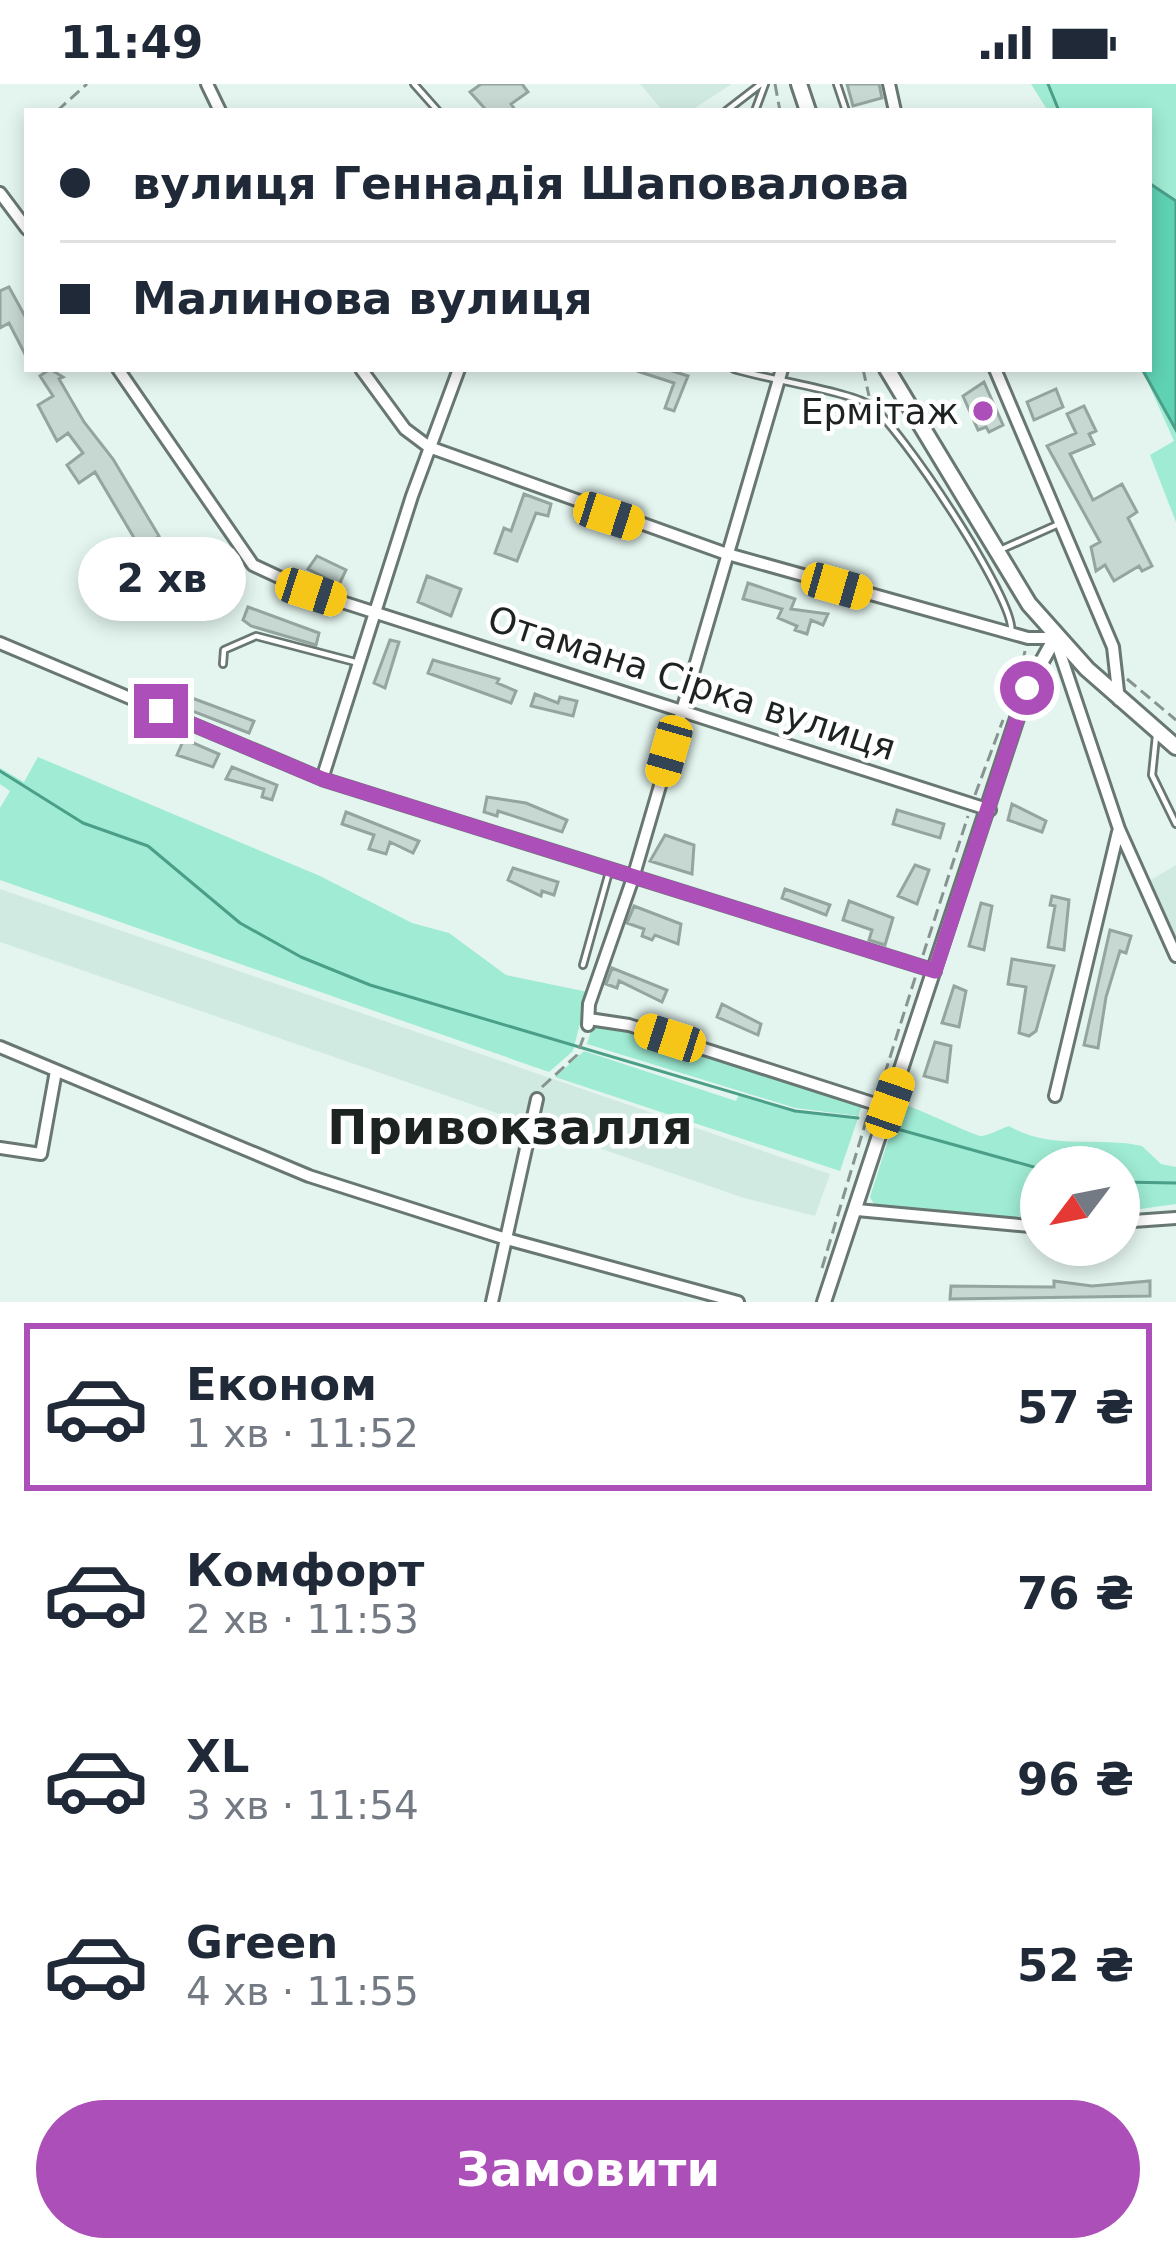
<!DOCTYPE html>
<html lang="uk">
<head>
<meta charset="utf-8">
<style>
  :root { --surface:#fff; --page:#f6f6f7; --text:#1f2937; --muted:#747a83; --line:#e0e1e3; --accent:#ad4fb8 }
  body { margin:0; font-family:"DejaVu Sans",sans-serif; background:var(--page); color:var(--text); height:100vh; display:flex; flex-direction:column; font-size:45px; white-space:nowrap }
  * { box-sizing:border-box; margin:0 }
  p { font-size:39px; color:var(--muted) }
  .icon { flex:none; width:66px; height:66px; fill:none; stroke:currentColor; stroke-width:2; stroke-linecap:round; stroke-linejoin:round }
  .map { position:relative; height:1218px; overflow:hidden }
  .details { display:flex; flex-direction:column; background:var(--surface); flex:1 }
  .details>* { flex:none }
  .guide { position:absolute; left:24px; top:24px; width:1128px; height:264px; border-radius:0px; box-shadow:0 6px 18px #0003; display:grid; align-content:center; height:264px; padding:0 36px; background:var(--surface) }
  .needle { width:78px; rotate:238deg }
  .buttons { position:absolute; left:1020px; top:1062px; display:grid; gap:24px }
  .buttons a { display:grid; place-items:center; width:120px; height:120px; border-radius:50%; background:var(--surface); box-shadow:0 6px 18px #0003; font-size:60px }
  .end { position:absolute; width:54px; height:54px; margin:-27px; border:15px solid #ad4fb8; background:#fff; box-shadow:0 0 0 6px #fff }
  .from { border-radius:50% }
  .bubble { position:absolute; height:84px; border-radius:42px; background:var(--surface); box-shadow:0 6px 18px #0003; font-size:39px; font-weight:700; line-height:84px; text-align:center }
  .car { position:absolute; width:36px; height:72px; margin:-36px -18px; border-radius:15px; box-shadow:0 0 9px 3px #0007; background:linear-gradient(#f5c518 24%,#345 0 40%,#f5c518 0 76%,#345 0 86%,#f5c518 0) }
  .guide b { display:flex; align-items:center; gap:42px; height:114px; font-size:45px }
  .guide b+b { border-top:3px solid var(--line) }
  .guide i { width:30px; height:30px; background:var(--text) }
  ul { padding:21px 0 0; list-style:none }
  li { display:flex; align-items:center; gap:36px; height:168px; margin:0 24px 18px; padding:0 12px; border:6px solid transparent; border-radius:0px }
  li div { flex:1 }
  li b { display:block; font-size:45px }
  li em { font-style:normal; font-weight:700 }
  li.on { border-color:var(--accent) }
  li>.icon { width:108px; height:108px; stroke-width:1.5 }
  .button { display:flex; gap:24px; margin-top:auto; padding:24px 36px }
  .button a { flex:1; height:138px; border-radius:72px; background:var(--accent); color:#fff; font-size:48px; font-weight:700; line-height:138px; text-align:center }
  .status { display:flex; justify-content:space-between; align-items:center; height:84px; padding:0 60px; background:var(--surface); direction:ltr }
  .status svg { height:33px; fill:currentColor }
  .map>svg:first-child { display:block }
  .built { fill:#d1eae1 }
  .green { fill:#9febd4 }
  .water { fill:#5fd2b4; stroke:#4b9e88; stroke-width:3 }
  .lines { fill:none; stroke-linecap:round; stroke-linejoin:round }
  .stream { stroke:#4b9e88; stroke-width:3 }
  .building { fill:#c7d7d1; stroke:#94a49e; stroke-width:3 }
  .service-casing { stroke:#687772; stroke-width:10 }
  .minor-casing { stroke:#687772; stroke-width:16 }
  .tertiary-casing { stroke:#687772; stroke-width:18 }
  .secondary-casing { stroke:#687772; stroke-width:20 }
  .path { stroke:#87938f; stroke-width:3; stroke-dasharray:12 6; stroke-linecap:butt }
  .service { stroke:#fff; stroke-width:4.5 }
  .minor { stroke:#fff; stroke-width:10 }
  .tertiary { stroke:#fff; stroke-width:12 }
  .secondary { stroke:#fff; stroke-width:14 }
  .route { stroke:#ad4fb8; stroke-width:15 }
  .poi-dot { fill:#ad4fb8; stroke:#fff; stroke-width:4.5 }
  .labels { text-anchor:middle; dominant-baseline:central; stroke-width:9; stroke-linejoin:round; paint-order:stroke }
  .poi-label { font-size:36px; fill:#1d2321; stroke:#fff; text-anchor:end }
  .street-label { font-size:36px; fill:#1d2321; stroke:#fff }
  .district-label { font-size:48px; font-weight:bold; fill:#1d2321; stroke:#fff }
</style>
</head>
<body>
<div class="status"><b>11:49</b><svg viewBox="0 0 49 12"><path d="M0 12V9h3v3zM5 12V6h3v6zM10 12V3h3v9zM15 12V0h3v12zM26 1h20v11H26zM47 4h2v5h-2z"/></svg></div>
<div class="map">
<svg width="1176" height="1218" viewBox="0 0 1176 1218">
  <rect width="100%" height="100%" fill="#e4f5ef"/>
  <path class="built" d="M640,0H732L690,27H663Z
    M1176,781V854L1149,797Z
    M0,805L830,1090L815,1132L744,1114L0,858Z"/>
  <path class="green" d="M1031,0H1176V438L1150,371L1174,357L1142,285H1149V27H1048Z
    M38,673L320,792L412,839L449,849L506,891L588,908L573,967L549,988L0,796V724L10,707L0,700V684L24,698Z
    M593,940L623,944L862,1021L858,1032L795,1024L587,960Z
    M584,967L736,1017L739,1010L795,1027L858,1034L840,1087L555,993Z
    M900,1019C915,1023 975,1052 981,1052C990,1051 1000,1045 1009,1042C1051,1067 1097,1052 1142,1062L1161,1080L1176,1083V1120L1119,1128V1083H1041V1139L877,1126L870,1113Z"/>
  <path class="water" d="M1149,99L1176,117V346L1142,285H1149Z"/>
  <g class="lines">
    <path class="stream" d="M1048,0L1059,27
      M0,687L83,739L148,762L240,839L301,873L370,901L795,1027L858,1034
      M890,1043L1041,1085
      M1119,1098L1176,1099"/>
  </g>
  <path class="building" d="M481,0H522L528,8L511,20L516,27H487L470,8Z
    M847,0H879L882,14L853,22Z
    M9,203L27,236V274L9,239L0,244V207Z
    M50,285L63,293L59,295L84,338L113,375L159,452L155,455L194,514L181,521L157,485L132,500L127,492L149,479L95,388L79,399L67,381L83,369L68,349L57,357L38,321L53,312L40,292Z
    M666,285L688,292L674,327L665,324L674,299L637,287Z
    M984,298L1003,341L989,348L986,343L978,346L963,312Z
    M1056,305L1063,323L1034,336L1027,318Z
    M1084,322L1096,347L1089,350L1094,360L1070,370L1093,416L1122,400L1137,428L1128,434L1152,482L1142,487L1139,482L1114,497L1105,481L1096,487L1091,463L1100,458L1047,362L1076,349L1067,330Z
    M524,410L551,420L548,432L536,429L517,477L495,469L504,444L511,447Z
    M317,472L346,486L339,501L308,485Z
    M427,492L461,505L451,532L418,518Z
    M748,499L795,515L791,525L828,530L823,541L811,536L807,550L795,546L797,542L778,534L782,525L743,515Z
    M248,523L319,549L316,561L251,542L243,536Z
    M390,556L399,558L385,604L374,599Z
    M433,576L499,595L497,599L516,607L511,619L428,589Z
    M535,610L558,619L560,613L577,617L573,632L531,622Z
    M192,614L254,637L249,649L187,625Z
    M184,655L219,670L213,683L177,671Z
    M232,683L277,701L272,716L262,713L264,705L226,695Z
    M487,713L526,719L567,736L562,748L498,727L497,732L484,728Z
    M1012,720L1046,737L1042,748L1008,736Z
    M897,726L944,740L940,754L893,740Z
    M346,728L419,757L413,769L390,758L386,770L369,765L374,751L342,740Z
    M665,751L694,761L692,790L650,777Z
    M915,781L929,786L917,820L898,812Z
    M513,784L558,798L554,811L542,807L541,812L508,796Z
    M785,805L830,821L826,831L782,814Z
    M1052,812L1069,816L1064,866L1048,863L1055,822L1050,821Z
    M849,817L893,834L885,861L869,856L872,846L843,836Z
    M981,819L992,822L984,866L969,862Z
    M634,822L681,840L678,860L655,851L652,856L642,852L644,845L627,839Z
    M1110,846L1131,852L1126,869L1120,867L1106,913L1098,964L1084,961Z
    M1012,875L1054,882L1036,947L1029,952L1019,949L1026,903L1008,900Z
    M612,884L667,906L662,918L619,897L617,904L606,900Z
    M954,902L966,907L959,943L942,939Z
    M722,920L761,940L758,951L717,933Z
    M935,958L951,962L947,998L924,992Z
    M1054,1197L1092,1202L1150,1197V1212L950,1215L951,1202L1054,1203Z"/>
  <g class="lines">
    <g class="service-casing">
      <path id="service" d="M414,0L438,27
        M837,0L846,27
        M726,27L761,0
        M755,27L765,0
        M734,285C765,295 847,307 870,321C898,339 1018,519 1011,548
        M1000,466L1061,439
        M223,580L224,566L256,552L355,578
        M1156,652L1152,691L1176,740
        M583,881L609,788"/>
    </g>
    <g class="minor-casing">
      <path id="minor" d="M207,0L220,27
        M889,0L895,27
        M0,109L27,145
        M118,285L253,481L311,508L990,726
        M361,285L405,345L429,363L724,469L1028,554H1055L1119,745L1176,872
        M995,285L1113,563L1119,616
        M0,559L322,695L935,887
        M322,695L412,412L459,285
        M589,935L629,941L888,1024
        M588,941L589,920L633,794L782,285
        M0,963L309,1092L503,1154L738,1218
        M1055,1012L1118,748
        M0,1064L41,1070L56,987
        M857,1126L1041,1143
        M1119,1138L1176,1134
        M492,1218L537,1015"/>
    </g>
    <g class="tertiary-casing">
      <path id="tertiary" d="M824,1218L1027,604L1055,554"/>
    </g>
    <g class="secondary-casing">
      <path id="secondary" d="M799,0L808,27
        M887,285L1029,520L1087,585L1176,663"/>
    </g>
    <path class="path" d="M775,0L780,27
      M57,27L87,0
      M863,285L869,312
      M1019,593L1025,567
      M1127,595L1176,636
      M975,711L1003,636
      M923,871L968,732
      M542,1003L577,971L584,952
      M879,1008L916,891
      M822,1184L869,1027"/>
    <use href="#service" class="service"/>
    <use href="#minor" class="minor"/>
    <use href="#tertiary" class="tertiary"/>
    <use href="#secondary" class="secondary"/>
  </g>
  <g class="lines">
    <path class="route" d="M161,627L322,695L935,887L1027,604"/>
  </g>
  <circle class="poi-dot" cx="983" cy="327" r="12"/>
  <g class="labels">
    <g class="poi-label">
      <text x="959" y="327">Ермітаж</text>
    </g>
    <g class="street-label">
      <text transform="translate(692 599) rotate(18)">Отамана Сірка вулиця</text>
    </g>
    <g class="district-label">
      <text x="510" y="1043">Привокзалля</text>
    </g>
  </g>
</svg>
<div class="buttons">
<a><svg class="needle" viewBox="-14 -14 28 28"><path d="M0-13l5 13h-10z" fill="#e53935"/><path d="M0 13l5-13h-10z" fill="#747a83"/></svg></a>
</div>
<i class="end from" style="left:1027px;top:604px"></i>
<i class="end" style="left:161px;top:627px"></i>
<div class="bubble" style="left:78px;top:453px;width:168px">2 хв</div>
<i class="car" style="left:609px;top:432px;rotate:108deg"></i>
<i class="car" style="left:837px;top:502px;rotate:106deg"></i>
<i class="car" style="left:311px;top:508px;rotate:108deg"></i>
<i class="car" style="left:669px;top:667px;rotate:196deg"></i>
<i class="car" style="left:670px;top:954px;rotate:288deg"></i>
<i class="car" style="left:890px;top:1019px;rotate:19deg"></i>
<div class="guide">
<b><i class="from"></i>вулиця Геннадія Шаповалова</b>
<b><i></i>Малинова вулиця</b>
</div>
</div>
<section class="details">
<ul>
<li class="on"><svg class="icon" aria-label="car" viewBox="0 0 24 24"><path d="M5 17H2v-5l4-1 3-4h7l3 4 3 1v5h-3M9 17h6M6 11h13"/><circle cx="7" cy="17" r="2"/><circle cx="17" cy="17" r="2"/></svg><div><b>Економ</b><p>1 хв · 11:52</p></div><em>57 ₴</em></li>
<li><svg class="icon" aria-label="car" viewBox="0 0 24 24"><path d="M5 17H2v-5l4-1 3-4h7l3 4 3 1v5h-3M9 17h6M6 11h13"/><circle cx="7" cy="17" r="2"/><circle cx="17" cy="17" r="2"/></svg><div><b>Комфорт</b><p>2 хв · 11:53</p></div><em>76 ₴</em></li>
<li><svg class="icon" aria-label="car" viewBox="0 0 24 24"><path d="M5 17H2v-5l4-1 3-4h7l3 4 3 1v5h-3M9 17h6M6 11h13"/><circle cx="7" cy="17" r="2"/><circle cx="17" cy="17" r="2"/></svg><div><b>XL</b><p>3 хв · 11:54</p></div><em>96 ₴</em></li>
<li><svg class="icon" aria-label="car" viewBox="0 0 24 24"><path d="M5 17H2v-5l4-1 3-4h7l3 4 3 1v5h-3M9 17h6M6 11h13"/><circle cx="7" cy="17" r="2"/><circle cx="17" cy="17" r="2"/></svg><div><b>Green</b><p>4 хв · 11:55</p></div><em>52 ₴</em></li>
</ul>
<div class="button"><a>Замовити</a></div>
</section>
</body>
</html>
